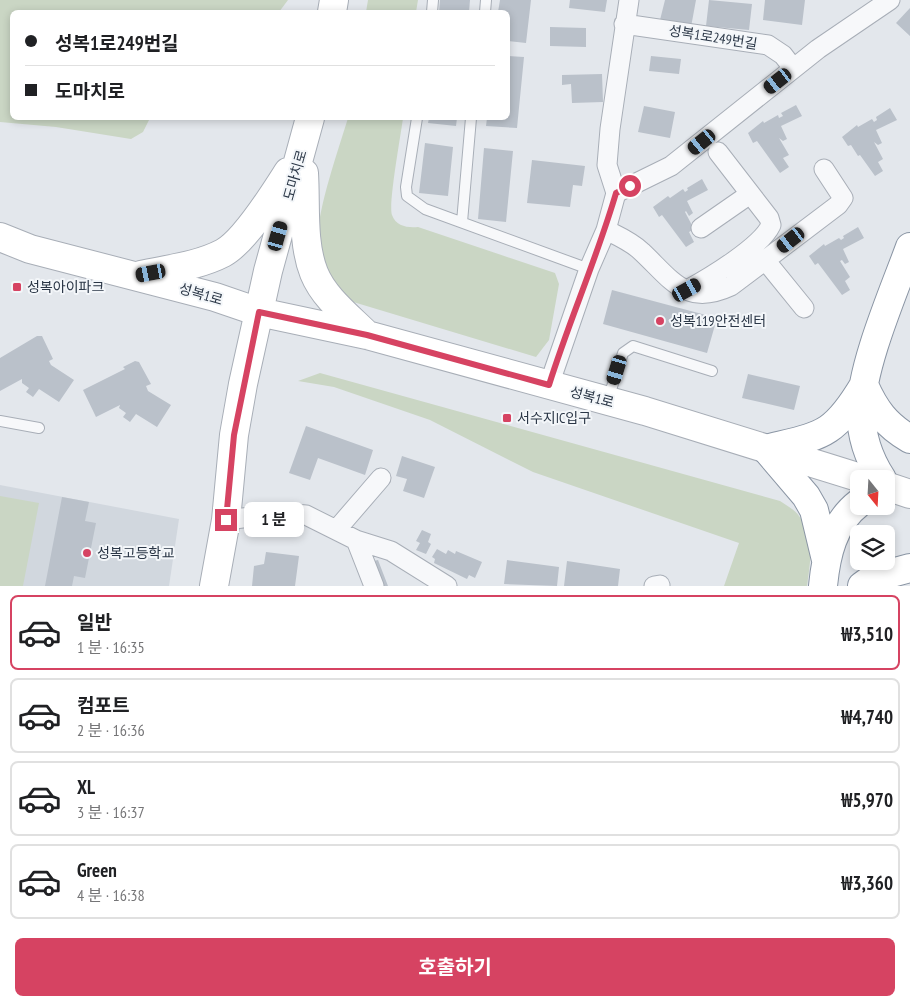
<!DOCTYPE html>
<html lang="ko">
<head>
<meta charset="utf-8">
<style>
  :root { --surface:#fff; --page:#f2f2f2; --text:#202124; --muted:#757577; --line:#e0e0e0; --accent:#d64362 }
  body { margin:0; font-family:"PT Sans Narrow","Noto Sans KR",sans-serif; background:var(--page); color:var(--text); height:100vh; display:flex; flex-direction:column; font-size:19px; white-space:nowrap }
  * { box-sizing:border-box; margin:0 }
  p { font-size:16px; color:var(--muted) }
  .icon { flex:none; width:28px; height:28px; fill:none; stroke:currentColor; stroke-width:2; stroke-linecap:round; stroke-linejoin:round }
  .map { position:relative; height:586px; overflow:hidden }
  .drawer { display:flex; flex-direction:column; background:var(--surface); flex:1 }
  .drawer>* { flex:none }
  .banner { position:absolute; left:10px; top:10px; width:500px; height:110px; border-radius:8px; box-shadow:0 2px 8px #0003; display:grid; align-content:center; height:110px; padding:0 15px; background:var(--surface) }
  .needle { width:32px; rotate:162deg }
  .tools { position:absolute; left:850px; top:470px; display:grid; gap:10px }
  .tools a { display:grid; place-items:center; width:45px; height:45px; border-radius:8px; background:var(--surface); box-shadow:0 2px 8px #0003; font-size:25px }
  .end { position:absolute; width:22px; height:22px; margin:-11px; border:6px solid #d64362; background:#fff; box-shadow:0 0 0 2px #fff }
  .from { border-radius:50% }
  .bubble { position:absolute; height:35px; border-radius:8px; background:var(--surface); box-shadow:0 2px 8px #0003; font-size:16px; font-weight:700; line-height:35px; text-align:center }
  .car { position:absolute; width:15px; height:30px; margin:-15px -8px; border-radius:6px; box-shadow:0 0 4px 1px #0007; background:linear-gradient(#222 24%,#8ab4d8 0 40%,#222 0 76%,#8ab4d8 0 86%,#222 0) }
  .banner b { display:flex; align-items:center; gap:18px; height:48px; font-size:19px }
  .banner b+b { border-top:1px solid var(--line) }
  .banner i { width:12px; height:12px; background:var(--text) }
  ul { padding:9px 0 0; list-style:none }
  li { display:flex; align-items:center; gap:15px; height:75px; margin:0 10px 8px; padding:0 5px; border:2px solid var(--line); border-radius:8px }
  li div { flex:1 }
  li b { display:block; font-size:19px }
  li em { font-style:normal; font-weight:700 }
  li.selected { border-color:var(--accent) }
  li>.icon { width:45px; height:45px; stroke-width:1.5 }
  .primary-button { display:flex; gap:10px; margin-top:auto; padding:10px 15px }
  .primary-button a { flex:1; height:58px; border-radius:8px; background:var(--accent); color:#fff; font-size:20px; font-weight:700; line-height:58px; text-align:center }
  .map>svg:first-child { display:block }
  .built { fill:#d1d7de }
  .green { fill:#cad6c4 }
  .building { fill:#bac1ca }
  .lines { fill:none; stroke-linecap:round; stroke-linejoin:round }
  .lane-casing { stroke:#a8aeb7; stroke-width:12 }
  .street-casing { stroke:#a8aeb7; stroke-width:21 }
  .secondary-casing { stroke:#a8aeb7; stroke-width:30 }
  .highway-casing { stroke:#8a95a4; stroke-width:30 }
  .lane { stroke:#f7f8fa; stroke-width:10 }
  .street { stroke:#f7f8fa; stroke-width:19 }
  .secondary { stroke:#fff; stroke-width:28 }
  .highway { stroke:#fff; stroke-width:28 }
  .route { stroke:#d64362; stroke-width:6 }
  .poi-dot { fill:#d64362; stroke:#f3f6f9; stroke-width:2 }
  .labels { text-anchor:middle; dominant-baseline:central; stroke-width:4; stroke-linejoin:round; paint-order:stroke }
  .street-label { font-size:14px; fill:#2a3646; stroke:#f3f6f9 }
  .poi-label { font-size:14px; fill:#2a3646; stroke:#f3f6f9; text-anchor:start }
</style>
</head>
<body>
<div class="map">
<svg width="910" height="586" viewBox="0 0 910 586">
  <rect width="100%" height="100%" fill="#e3e7ec"/>
  <path class="built" d="M0,485L179,519L169,586H0Z"/>
  <path class="green" d="M0,0H288L279,12H12V118H150L143,132L131,139L56,127L0,122Z
    M368,0H418L416,12H366Z
    M348,118H403C401,134 388,205 392,215C396,226 407,228 418,227L555,273L559,284L549,340L536,357L350,301C338,286 322,269 318,249C313,221 339,148 348,118Z
    M320,373L780,501C786,505 795,510 799,516C816,536 810,563 807,586H724L739,543L533,472L430,420L334,387L298,381Z
    M0,496L39,503L23,586H0Z"/>
  <path class="building" d="M440,0H470L469,12H439Z
    M500,0H531L526,43L508,41V12H498Z
    M570,0H607L605,12L569,8Z
    M665,0H696L691,27L660,20Z
    M709,0L752,4L749,30L706,26Z
    M765,0H805L802,25L763,20Z
    M910,8V36L896,23Z
    M550,27L586,28V47L550,46Z
    M508,56L524,57L517,128L486,126L487,118H508Z
    M651,56L681,59L679,74L649,71Z
    M602,74L603,102L572,103L571,84L562,85V75Z
    M796,105L802,116L781,126L787,139L783,141L779,138L789,155L783,158L789,167L780,173L757,141L753,143L748,133L763,121L764,123L778,115L779,118L783,116L781,113Z
    M644,106L675,112L670,138L638,132Z
    M890,108L897,120L876,130L882,143L878,145L874,142L883,159L878,162L883,171L875,176L860,155L858,156L851,145L848,146L842,137L857,125L858,127L872,119L874,122L877,120L876,117Z
    M429,118H457L456,126L428,123Z
    M425,143L453,147L448,196L419,193Z
    M484,148L513,151L506,222L478,219Z
    M532,160L585,166L582,186L573,185L570,207L527,203Z
    M702,179L708,190L687,201L693,213L689,216L686,211L685,212L694,229L689,232L694,242L686,247L662,215L659,217L653,207L668,196L670,198L683,189L685,192L688,190L687,188Z
    M858,227L864,238L843,249L849,262L845,264L842,260L840,261L850,277L845,281L850,290L842,295L818,263L815,265L809,256L824,244L825,246L839,238L841,240L844,238L843,236Z
    M612,290L717,318L707,353L603,324Z
    M37,336H42L53,359L49,361L51,365L74,380L59,402L39,389L33,397L26,392L29,388L22,383V379L0,391V358Z
    M135,361L139,362L151,384L146,386L148,391L171,405L157,427L136,414L130,422L123,417L126,413L119,408L120,405L96,417L83,390L125,369L123,367Z
    M748,374L800,386L794,410L742,398Z
    M306,426L373,450L365,475L318,458L310,480L289,473Z
    M402,456L435,467L424,498L403,491L407,479L396,476Z
    M62,497L89,502L85,521L96,523L85,578L74,576L72,586H45Z
    M422,530L431,534L428,542L431,544L426,554L416,550L420,543L416,541Z
    M437,549L446,554L448,550L455,554L456,551L482,562L475,578L469,575L467,579L434,563L435,559L432,557Z
    M266,552L299,556L295,586H252L254,566L264,564Z
    M378,560L388,586H378L369,562Z
    M507,560L559,567L557,586L504,584Z
    M567,561L620,569L618,586H564Z"/>
  <g class="lines">
    <g class="lane-casing">
      <path id="lane" d="M432,12L433,0
        M485,12L486,0
        M417,118L406,187L407,196L425,209L589,269
        M462,222L471,118
        M608,399L623,353L633,346L712,371
        M0,421L39,428"/>
    </g>
    <g class="street-casing">
      <path id="street" d="M624,24L768,45L783,55L793,68
        M616,193L671,166L818,49L890,0
        M701,228L750,194
        M606,230C618,236 632,242 642,252C672,280 686,307 731,286L838,205L843,198L824,169
        M765,260L804,308
        M687,290C709,278 761,247 771,225L769,218L718,152
        M549,385L589,269L606,230L616,193L607,165L610,129L629,0
        M226,520L283,513L306,515L356,540L391,551L447,586
        M337,529L381,478
        M356,540L374,586
        M654,586L660,585"/>
    </g>
    <g class="secondary-casing">
      <path id="secondary" d="M332,12L334,0
        M304,173C306,205 302,243 314,273C324,298 349,317 367,335
        M0,237L30,249L215,297L259,312L367,335L645,411L864,479
        M141,275C168,269 198,266 223,253C245,241 274,194 288,172
        M886,486L910,494
        M214,586L226,520L234,435L243,384L268,271L310,118"/>
    </g>
    <g class="highway-casing">
      <path id="highway" d="M864,385C875,410 886,425 910,439
        M882,479C869,459 861,435 861,411C861,366 894,291 910,247
        M826,560L814,510L806,496L766,449C822,435 833,437 864,385
        M823,586C826,555 833,523 859,503
        M862,586L873,578L910,568"/>
    </g>
    <use href="#lane" class="lane"/>
    <use href="#street" class="street"/>
    <use href="#secondary" class="secondary"/>
    <use href="#highway" class="highway"/>
  </g>
  <g class="lines">
    <path class="route" d="M226,520L234,435L259,312L367,335L549,385C569,321 597,258 616,193L630,186"/>
  </g>
  <g class="poi-dot">
    <rect x="12" y="282" width="10" height="10" rx="2.5"/>
    <circle cx="660" cy="321" r="5"/>
    <rect x="502" y="413" width="10" height="10" rx="2.5"/>
    <circle cx="87" cy="553" r="5"/>
  </g>
  <g class="labels">
    <g class="street-label">
      <text transform="translate(713 37) rotate(9)">성복1로249번길</text>
      <text transform="translate(295 175) rotate(-74)">도마치로</text>
      <text transform="translate(201 294) rotate(16)">성복1로</text>
      <text transform="translate(592 397) rotate(15)">성복1로</text>
    </g>
    <g class="poi-label">
      <text x="27" y="287">성복아이파크</text>
      <text x="670" y="321">성복119안전센터</text>
      <text x="517" y="418">서수지IC입구</text>
      <text x="97" y="553">성복고등학교</text>
    </g>
  </g>
</svg>
<div class="tools">
<a><svg class="needle" viewBox="-14 -14 28 28"><path d="M0-13l5 13h-10z" fill="#e53935"/><path d="M0 13l5-13h-10z" fill="#757577"/></svg></a>
<a><svg class="icon" aria-label="layers" viewBox="0 0 24 24"><path d="M12 4l9 5-9 5-9-5zM3 14l9 5 9-5"/></svg></a>
</div>
<i class="end from" style="left:630px;top:186px"></i>
<i class="end" style="left:226px;top:520px"></i>
<div class="bubble" style="left:244px;top:502px;width:60px">1 분</div>
<i class="car" style="left:778px;top:81px;rotate:232deg"></i>
<i class="car" style="left:702px;top:142px;rotate:231deg"></i>
<i class="car" style="left:278px;top:236px;rotate:16deg"></i>
<i class="car" style="left:791px;top:240px;rotate:232deg"></i>
<i class="car" style="left:151px;top:273px;rotate:259deg"></i>
<i class="car" style="left:687px;top:290px;rotate:61deg"></i>
<i class="car" style="left:617px;top:370px;rotate:197deg"></i>
<div class="banner">
<b><i class="from"></i>성복1로249번길</b>
<b><i></i>도마치로</b>
</div>
</div>
<section class="drawer">
<ul>
<li class="selected"><svg class="icon" aria-label="car" viewBox="0 0 24 24"><path d="M5 17H2v-5l4-1 3-4h7l3 4 3 1v5h-3M9 17h6M6 11h13"/><circle cx="7" cy="17" r="2"/><circle cx="17" cy="17" r="2"/></svg><div><b>일반</b><p>1 분 · 16:35</p></div><em>₩3,510</em></li>
<li><svg class="icon" aria-label="car" viewBox="0 0 24 24"><path d="M5 17H2v-5l4-1 3-4h7l3 4 3 1v5h-3M9 17h6M6 11h13"/><circle cx="7" cy="17" r="2"/><circle cx="17" cy="17" r="2"/></svg><div><b>컴포트</b><p>2 분 · 16:36</p></div><em>₩4,740</em></li>
<li><svg class="icon" aria-label="car" viewBox="0 0 24 24"><path d="M5 17H2v-5l4-1 3-4h7l3 4 3 1v5h-3M9 17h6M6 11h13"/><circle cx="7" cy="17" r="2"/><circle cx="17" cy="17" r="2"/></svg><div><b>XL</b><p>3 분 · 16:37</p></div><em>₩5,970</em></li>
<li><svg class="icon" aria-label="car" viewBox="0 0 24 24"><path d="M5 17H2v-5l4-1 3-4h7l3 4 3 1v5h-3M9 17h6M6 11h13"/><circle cx="7" cy="17" r="2"/><circle cx="17" cy="17" r="2"/></svg><div><b>Green</b><p>4 분 · 16:38</p></div><em>₩3,360</em></li>
</ul>
<div class="primary-button"><a>호출하기</a></div>
</section>
</body>
</html>
